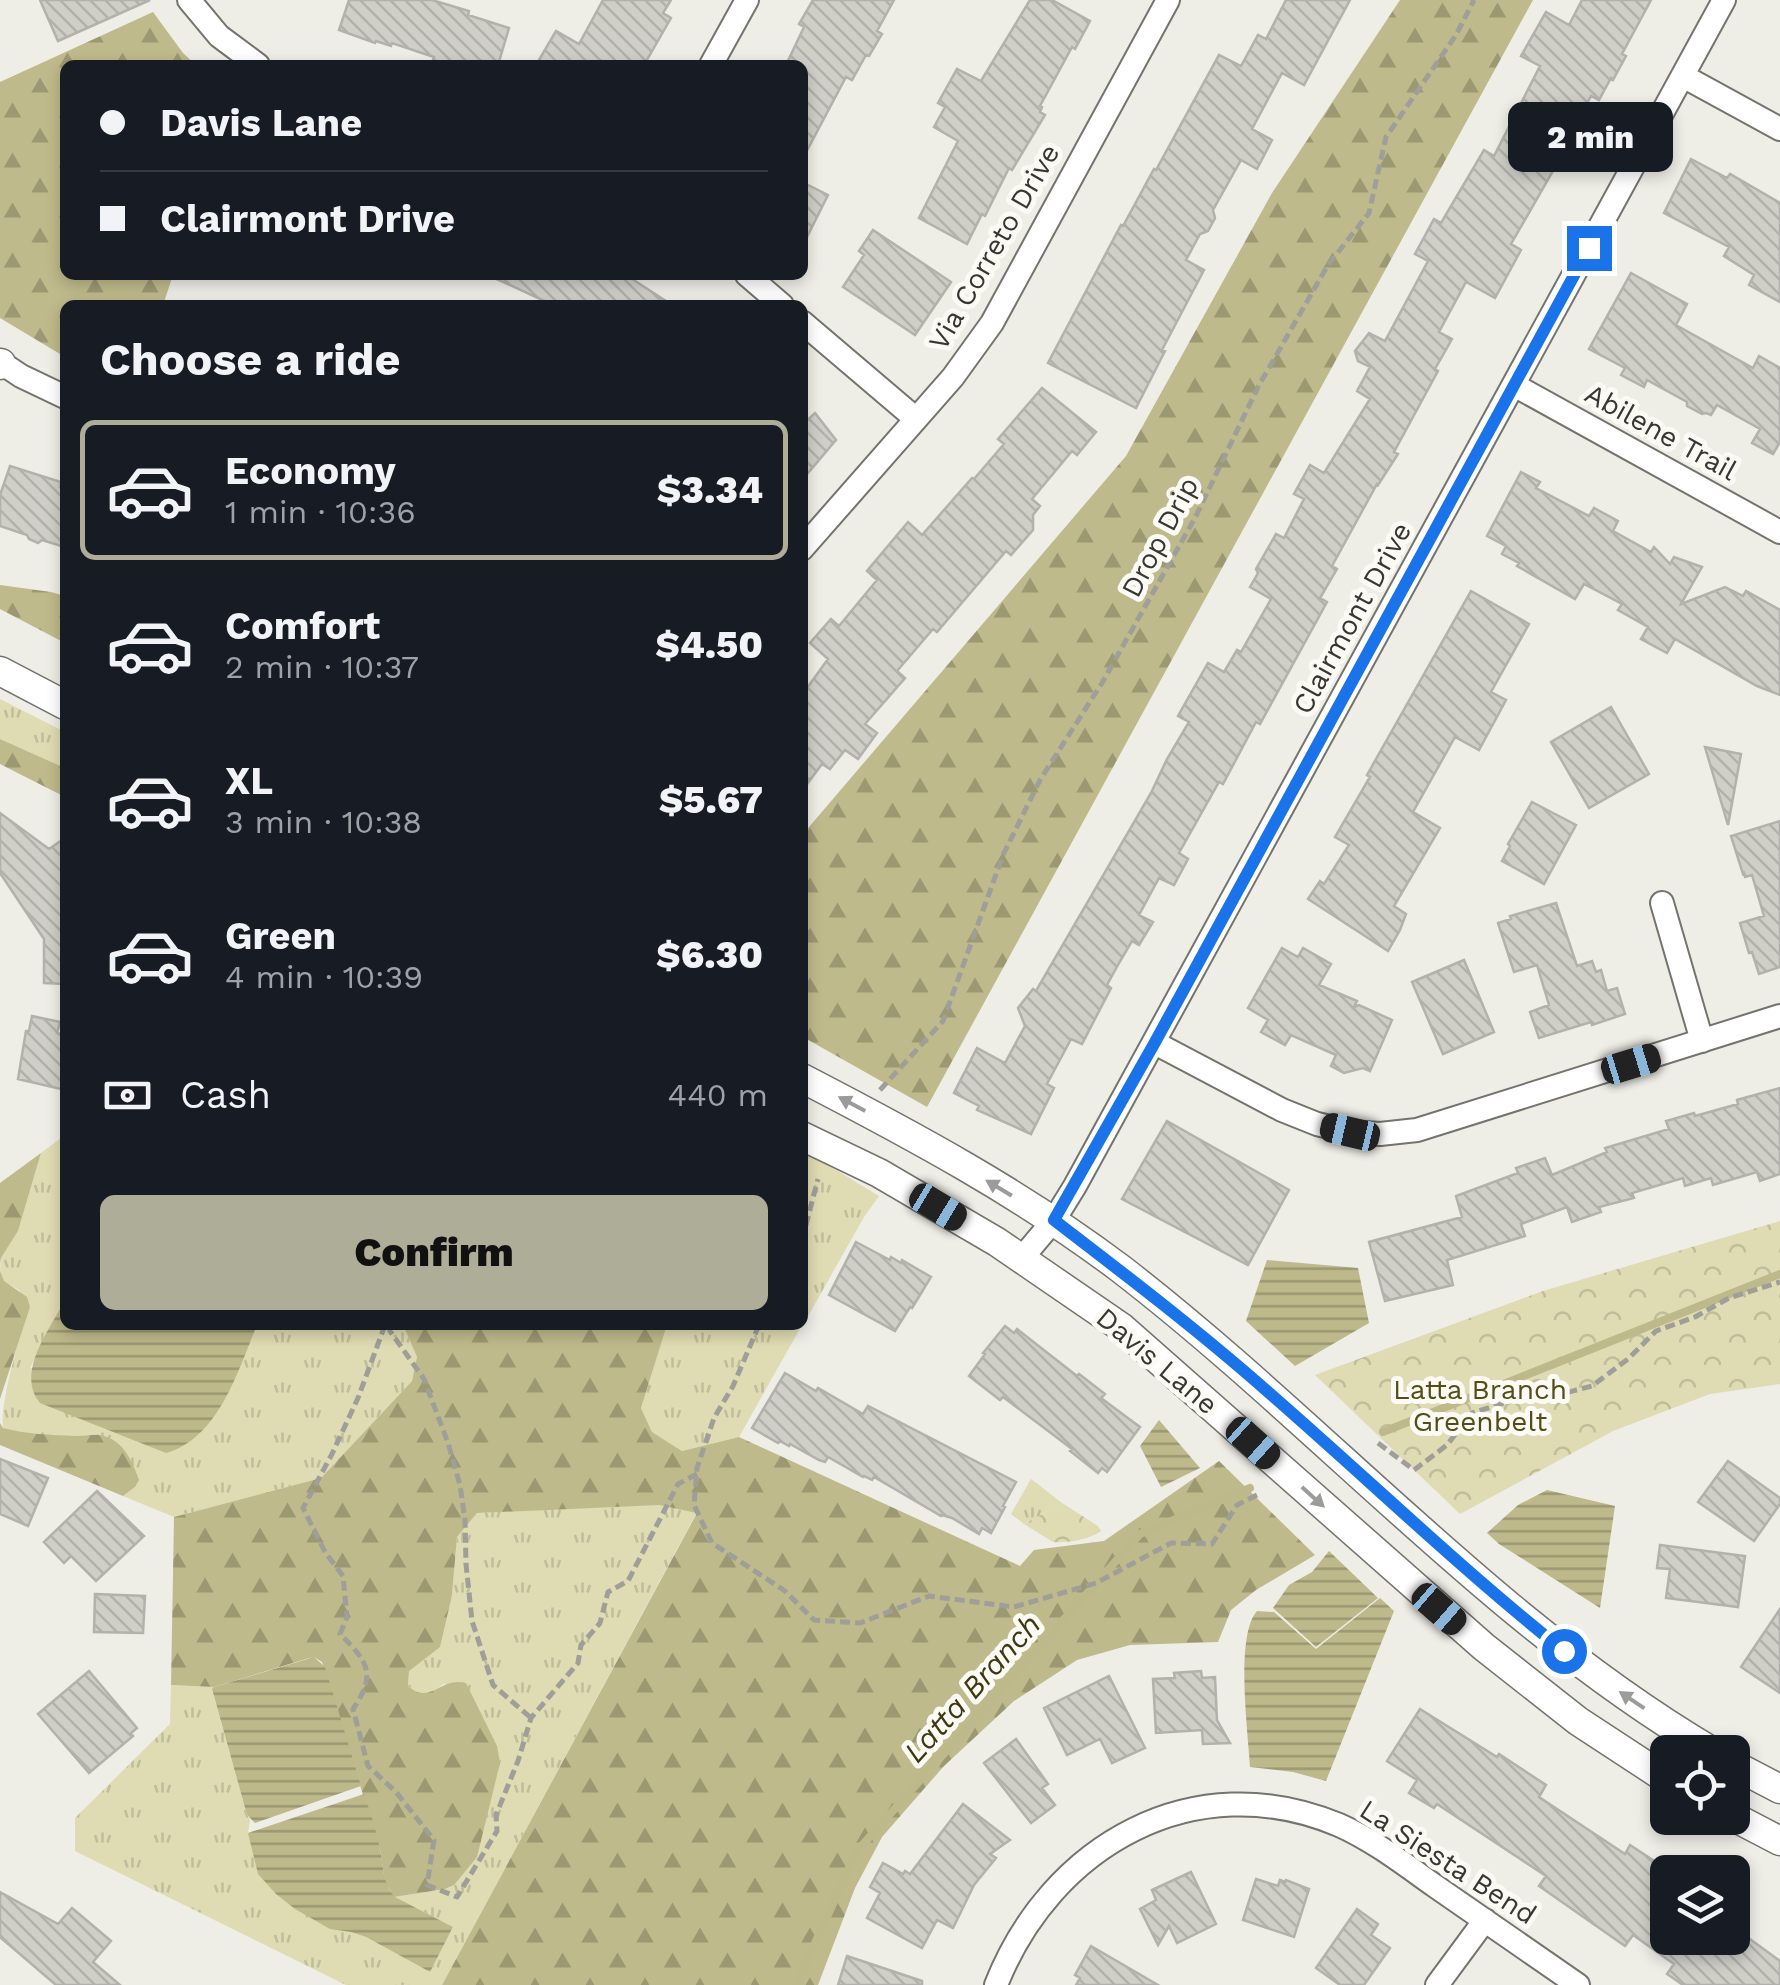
<!DOCTYPE html>
<html lang="en">
<head>
<meta charset="utf-8">
<style>
  :root { --surface:#171b24; --page:#20242c; --text:#f1f3f6; --muted:#9ea1a6; --line:#363941; --accent:#aead97 }
  body { margin:0; font-family:"Work Sans",sans-serif; background:var(--page); color:var(--text); height:100vh; display:flex; flex-direction:column; font-size:38px; white-space:nowrap }
  * { box-sizing:border-box; margin:0 }
  p { font-size:32px; color:var(--muted) }
  .icon { flex:none; width:55px; height:55px; fill:none; stroke:currentColor; stroke-width:2; stroke-linecap:round; stroke-linejoin:round }
  .map { position:relative; flex:1; overflow:hidden }
  .panel { position:absolute; left:60px; top:300px; width:748px; height:1030px; display:flex; flex-direction:column; background:var(--surface); border-radius:15px; box-shadow:0 5px 15px #0003 }
  .panel>* { flex:none }
  .top-card { position:absolute; left:60px; top:60px; width:748px; height:220px; border-radius:15px; box-shadow:0 5px 15px #0003; display:grid; align-content:center; height:220px; padding:0 40px; background:var(--surface) }
  .buttons { position:absolute; left:1650px; top:1735px; display:grid; gap:20px }
  .buttons a { display:grid; place-items:center; width:100px; height:100px; border-radius:15px; background:var(--surface); box-shadow:0 5px 15px #0003; font-size:50px }
  .end { position:absolute; width:45px; height:45px; margin:-22px; border:12px solid #1a73e8; background:#fff; box-shadow:0 0 0 5px #fff }
  .from { border-radius:50% }
  .bubble { position:absolute; height:70px; border-radius:15px; background:var(--surface); box-shadow:0 5px 15px #0003; font-size:32px; font-weight:800; line-height:70px; text-align:center }
  .car { position:absolute; width:30px; height:60px; margin:-30px -15px; border-radius:12px; box-shadow:0 0 8px 2px #0007; background:linear-gradient(#222 24%,#8ab4d8 0 40%,#222 0 76%,#8ab4d8 0 86%,#222 0) }
  .top-card b { display:flex; align-items:center; gap:35px; height:95px; font-size:38px }
  .top-card b+b { border-top:2px solid var(--line) }
  .top-card i { width:25px; height:25px; background:var(--text) }
  ul { padding:0; list-style:none }
  li { display:flex; align-items:center; gap:30px; height:140px; margin:0 20px 15px; padding:0 20px; border:5px solid transparent; border-radius:15px }
  li div { flex:1 }
  li b { display:block; font-size:38px }
  li em { font-style:normal; font-weight:800 }
  li.on { border-color:var(--accent) }
  li>.icon { width:90px; height:90px; stroke-width:1.5 }
  h2 { padding:0 40px; font-size:45px; line-height:120px }
  .pay { display:flex; align-items:center; gap:25px; height:110px; padding:0 40px; font-size:38px }
  .pay p { margin-inline-start:auto }
  .cta { display:flex; gap:20px; margin-top:auto; padding:20px 40px }
  .cta a { flex:1; height:115px; border-radius:15px; background:var(--accent); color:#111; font-size:40px; font-weight:800; line-height:115px; text-align:center }
  .map>svg:first-child { display:block }
  .grass { fill:url(#grass-tufts) }
  .forest { fill:url(#forest-firs) }
  .park { fill:url(#park-crowns) }
  .water { fill:url(#water-rules) }
  .lines { fill:none; stroke-linecap:round; stroke-linejoin:round }
  .stream { stroke:#beb98a; stroke-width:8 }
  .building { fill:url(#building-back-hatch); stroke:#b2b1ab; stroke-width:2.5 }
  .minor-casing { stroke:#74736d; stroke-width:26 }
  .tertiary-casing { stroke:#74736d; stroke-width:31 }
  .path { stroke:#9f9e99; stroke-width:5; stroke-dasharray:10 5; stroke-linecap:butt }
  .minor { stroke:#fff; stroke-width:22 }
  .tertiary { stroke:#fff; stroke-width:28 }
  .oneway { fill:#9b9b9a }
  .route { stroke:#1a73e8; stroke-width:12 }
  .labels { text-anchor:middle; dominant-baseline:central; stroke-width:10; stroke-linejoin:round; paint-order:stroke }
  .street-label { font-size:28px; fill:#373734; stroke:#fbfaf4 }
  .park-label { font-size:28px; fill:#544e16; stroke:#fbfaf4 }
  .water-label { font-size:30px; font-style:italic; fill:#3e3913; stroke:#fbfaf4 }
</style>
</head>
<body>
<div class="map">
<svg width="1780" height="1985" viewBox="0 0 1780 1985">
  <defs>
    <pattern id="grass-tufts" width="24" height="20" patternUnits="userSpaceOnUse" patternTransform="scale(2.5)"><rect width="24" height="20" fill="#dfdbb2"/><path d="M3 7l-1-3M5 7V3M7 7l1-3M15 17l-1-3M17 17v-4M19 17l1-3" fill="none" stroke="#c0bd9a"/></pattern>
    <pattern id="forest-firs" width="22" height="20" patternUnits="userSpaceOnUse" patternTransform="scale(2.5)"><rect width="22" height="20" fill="#bfba8b"/><path d="M5 1l3.5 6h-7zM16 11l3.5 6h-7z" fill="#9c9872"/></pattern>
    <pattern id="park-crowns" width="20" height="18" patternUnits="userSpaceOnUse" patternTransform="scale(2.5)"><rect width="20" height="18" fill="#dfdbb2"/><path d="M2 6a3 3 0 1 1 6 0M12 15a3 3 0 1 1 6 0" fill="none" stroke="#c0bd9a"/></pattern>
    <pattern id="water-rules" width="6" height="5" patternUnits="userSpaceOnUse" patternTransform="scale(2.5)"><rect width="6" height="5" fill="#beb98a"/><path d="M0 2.5h6" fill="none" stroke="#9b9772"/></pattern>
    <pattern id="building-back-hatch" width="6" height="6" patternUnits="userSpaceOnUse" patternTransform="scale(2.5)"><rect width="6" height="6" fill="#cfcfc8"/><path d="M-1 5l2 2M0 0l6 6M5-1l2 2" fill="none" stroke="#b2b2ac"/></pattern>
  </defs>
  <rect width="100%" height="100%" fill="#eeede6"/>
  <path class="grass" d="M0,699L65,732V768L0,739Z
    M65,1135V1300L30,1368L228,1392L257,1325H403L417,1357L412,1381L321,1478L174,1517L123,1496L135,1487L96,1434C66,1439 33,1436 3,1428C0,1400 20,1337 29,1307L19,1290L3,1281L0,1271L1,1258L18,1231L41,1153Z
    M803,1150L879,1196L864,1217L803,1325Z
    M667,1325H802L739,1437L682,1451L652,1432L641,1408Z
    M1031,1479L1062,1503L1024,1524L1011,1514Z
    M617,1505H659L697,1512L442,1985H346L75,1851V1818L170,1724L171,1685L214,1687L212,1690L247,1815L250,1820L248,1833L351,1932L366,1937L430,1972L453,1927L394,1897L445,1889L454,1885L445,1683C432,1693 421,1698 408,1686L409,1671L452,1595L457,1537L477,1513Z"/>
  <path class="forest" d="M1400,0H1533L927,1107L803,1037V834L1126,456L1272,193Z
    M153,12L183,53L196,65H65V275H173L163,305H65V357L0,318V82Z
    M0,585L51,592L65,596V643L0,609Z
    M0,739L65,768V797L0,764Z
    M41,1153L18,1231L1,1258L0,1264V1183Z
    M0,1271L4,1281L27,1297L30,1307L0,1399Z
    M403,1325H667L641,1408L652,1432L682,1451L739,1437L1020,1566L1034,1550L1104,1541L1219,1461L1315,1555L1256,1590L1231,1610L1218,1642L1130,1645L1077,1660L1014,1701L944,1766L882,1837L855,1888L818,1985H442L697,1513L659,1505L477,1513L457,1537L452,1595L440,1647L409,1671L408,1686C431,1706 440,1676 466,1683L497,1746L500,1763L477,1857L454,1885L445,1889L394,1897L385,1882L380,1850L322,1662L314,1657L306,1659L214,1687L171,1685L174,1517L321,1478L412,1381L417,1357Z
    M0,1423L3,1428C27,1434 50,1435 75,1436C83,1436 91,1434 99,1435C122,1438 132,1460 139,1480L135,1487L123,1496L0,1445Z"/>
  <path class="park" d="M1780,1221V1384L1710,1394L1613,1431L1460,1514L1315,1375L1543,1291Z
    M1062,1503L1098,1526L1101,1531C1089,1540 1068,1543 1053,1542L1024,1524Z"/>
  <path class="water" d="M1267,1260L1358,1268L1369,1323L1295,1366L1246,1321Z
    M65,1300V1325H257C238,1370 219,1438 166,1453L40,1403C15,1373 50,1329 65,1300Z
    M1159,1420L1200,1468L1161,1487L1140,1446Z
    M1547,1490L1615,1506L1600,1608L1499,1544L1487,1533L1518,1505Z
    M1329,1551L1378,1598L1316,1647L1273,1608L1289,1585L1312,1572Z
    M1380,1598L1394,1611L1326,1781L1293,1772L1250,1767C1248,1731 1235,1636 1257,1611L1274,1612L1316,1649Z
    M314,1657L325,1667L361,1786L255,1823L247,1815L212,1689L214,1687Z
    M364,1794C370,1812 377,1831 380,1850C384,1868 382,1882 395,1897L453,1927L430,1972L366,1937L351,1932L330,1929L295,1909L276,1894L258,1874L248,1833Z"/>
  <g class="lines">
    <path class="stream" d="M1383,1432L1780,1274
      M796,1985L857,1851L1140,1534L1250,1488"/>
  </g>
  <path class="building" d="M40,0H150L58,41Z
    M349,0H432L469,11L468,15L509,28L498,65H431L434,57L392,43L391,46L376,41L375,43L339,30Z
    M603,0H671L663,13L671,18L644,65H536L556,31L579,44Z
    M813,0H894L877,31L882,34L869,56L866,55L852,80L846,77L802,160V65H786L804,27L799,24Z
    M1030,0H1052L1090,21L1075,49L1072,47L1040,106L1042,107L1040,112L1045,115L1012,170L1009,168L985,216L982,214L967,244L919,218L958,141L934,127L945,107L938,103L957,69L981,81Z
    M1286,0H1350L1304,85L1282,73L1252,129L1272,140L1257,169L1241,160L1213,210L1215,218L1208,231L1200,234L1186,260L1204,270L1162,350L1165,351L1136,408L1048,363L1121,225L1123,226L1154,169L1156,170L1219,55L1241,66L1258,35L1266,39Z
    M1582,0H1651L1622,54L1626,56L1613,80L1611,78L1599,100L1591,96L1568,140L1578,145L1565,168L1557,164L1511,244L1521,250L1495,298L1466,282L1439,332L1452,339L1435,369L1438,371L1394,452L1398,454L1378,485L1377,484L1332,566L1337,569L1320,598L1327,602L1260,724L1256,722L1223,784L1219,782L1179,853L1188,859L1174,885L1159,878L1139,915L1153,922L1139,945L1132,941L1119,963L1107,985L1111,988L1082,1044L1071,1039L1047,1084L1054,1088L1031,1134L977,1110L979,1106L954,1093L977,1048L1005,1063L1025,1026L1018,1008L1033,989L1036,991L1151,793L1167,759L1189,722L1178,716L1208,663L1224,672L1237,650L1241,652L1271,599L1250,587L1258,573L1256,569L1276,534L1284,538L1304,499L1294,494L1310,465L1324,473L1370,399L1357,391L1370,367L1358,361L1355,351L1369,333L1385,341L1428,261L1415,254L1434,219L1441,223L1484,150L1494,156L1540,66L1521,56L1546,12L1569,25Z
    M1691,159L1727,178L1730,174L1780,203V302L1749,285L1754,275L1724,256L1729,247L1664,213Z
    M802,182L828,195L802,247Z
    M873,230L951,282L915,335L843,287L864,255L859,251Z
    M1631,273L1687,304L1676,325L1753,368L1759,356L1780,368V442L1773,454L1752,443L1760,429L1717,405L1711,415L1706,413L1702,414L1687,406V402L1647,380L1644,387L1621,375L1625,368L1589,349Z
    M488,275H626L672,305H553Z
    M1042,388L1096,432L1077,455L1072,451L1032,499L1040,506L1033,515V530L1011,555L1006,551L937,632L933,629L897,671L905,678L865,724L877,733L858,759L845,750L830,769L822,764L802,791V695L828,659L810,643L831,619L839,626L877,580L867,571L908,522L922,535L972,478L974,479L1004,444L998,439Z
    M815,413L836,440L802,480V425Z
    M10,466L61,482L60,487L65,489V534L61,546L42,540L38,543L29,539L27,535L0,526V495Z
    M1521,472L1540,482L1536,488L1589,516L1594,508L1618,521L1613,531L1651,552L1654,547L1670,564L1674,557L1702,567L1681,604L1725,587L1743,596L1746,591L1780,610V695L1757,686L1675,639L1667,653L1641,639L1648,627L1618,610L1622,604L1584,584L1575,599L1517,566L1519,563L1502,554L1506,546L1487,536Z
    M1471,591L1529,624L1491,692L1506,700L1479,750L1455,737L1413,812L1440,828L1394,906L1406,914L1400,930L1388,951L1308,899L1320,881L1324,884L1349,845L1335,837L1370,777L1367,775Z
    M1611,707L1649,774L1589,808L1551,742Z
    M1705,747L1741,754L1728,825Z
    M1532,802L1576,825L1544,884L1502,861L1510,846L1508,844Z
    M0,813L49,849L65,838V984L44,983V939L0,873Z
    M1780,821V967L1759,974L1752,952L1749,953L1740,923L1764,916L1752,875L1745,877L1744,873L1743,874L1731,836Z
    M1556,903L1577,966L1592,961L1596,972L1601,970L1607,991L1617,988L1625,1014L1592,1025L1591,1022L1539,1038L1530,1012L1549,1005L1537,965L1514,972L1498,923L1511,919L1510,916Z
    M1282,948L1298,957L1303,948L1331,964L1319,985L1357,1001L1354,1007L1359,1005L1392,1020L1370,1071L1363,1068L1344,1073L1331,1066L1336,1055L1291,1035L1285,1045L1261,1032L1268,1020L1248,1008Z
    M1464,960L1494,1032L1443,1054L1412,982Z
    M32,1016L60,1022L57,1033L65,1035V1090L18,1079L26,1031H29Z
    M1780,1088V1174L1760,1181L1757,1172L1713,1185L1711,1178L1685,1186L1683,1178L1632,1193L1634,1198L1599,1207L1601,1212L1572,1222L1567,1207L1521,1224L1525,1236L1447,1260L1453,1285L1385,1301L1369,1242L1462,1217L1456,1196L1518,1173L1516,1168L1545,1158L1552,1175L1607,1152L1605,1148L1669,1129L1666,1121L1694,1113L1695,1116L1738,1104L1737,1100Z
    M1167,1121L1289,1190L1248,1265L1122,1199Z
    M856,1242L890,1260L891,1257L901,1263L902,1260L931,1277L912,1308L910,1307L895,1331L829,1295Z
    M1005,1326L1014,1333L1017,1329L1077,1376L1079,1374L1105,1394L1101,1398L1140,1427L1107,1472L1102,1468L1098,1473L1070,1451L1072,1449L1003,1397L1000,1400L969,1376L985,1354L983,1353Z
    M785,1373L816,1391L818,1388L863,1414L868,1406L1016,1482L1003,1506L1005,1507L991,1533L982,1528L979,1534L952,1518L942,1515L941,1516L874,1477L872,1480L864,1476L863,1477L828,1457L825,1462L819,1460L790,1444L789,1446L780,1441L778,1443L752,1428Z
    M0,1459L48,1478L28,1526L0,1514Z
    M1728,1461L1780,1498V1504L1754,1541L1698,1502Z
    M97,1491L144,1536L96,1581L71,1556L64,1563L44,1542Z
    M1660,1545L1745,1556L1738,1607L1666,1598L1670,1569L1657,1568Z
    M95,1594L145,1596L143,1633L94,1632Z
    M1780,1609V1693L1741,1667Z
    M89,1671L137,1728L131,1733L133,1736L89,1773L38,1714Z
    M1201,1671L1202,1678L1215,1677L1217,1720L1230,1743L1203,1744L1202,1730L1156,1733L1153,1679L1175,1678L1174,1673Z
    M1109,1676L1145,1748L1112,1763L1100,1739L1067,1755L1044,1708Z
    M1420,1709L1497,1757L1499,1754L1546,1785L1539,1797L1625,1854L1630,1845L1671,1872H1659L1668,1879V1938H1732V1926L1780,1961V1985H1683L1667,1974L1674,1964L1633,1935L1625,1946L1539,1886L1546,1876L1437,1804L1434,1808L1409,1793L1417,1780L1387,1761Z
    M1016,1739L1048,1784L1042,1788L1055,1805L1031,1823L984,1763Z
    M963,1804L1010,1840L990,1854L996,1858L974,1885L953,1928L937,1920L922,1948L867,1918L880,1893L870,1887L883,1863L903,1874L905,1871L910,1874Z
    M1191,1872L1216,1924L1177,1943L1169,1926L1158,1945L1140,1909L1156,1900L1152,1890Z
    M1256,1879L1278,1886L1280,1880L1285,1882L1286,1880L1309,1889L1294,1937L1243,1920Z
    M0,1892L58,1924L72,1908L111,1941L93,1962L120,1985H56L0,1937Z
    M1357,1909L1378,1924L1371,1935L1390,1948L1364,1985H1340L1316,1968Z
    M1091,1946L1103,1953L1158,1985H1076L1080,1978L1075,1975Z
    M847,1956L922,1981V1985H838Z"/>
  <g class="lines">
    <g class="minor-casing">
      <path id="minor" d="M189,0L219,36L258,65
        M711,65L747,0
        M1683,76L1780,129
        M747,275L782,305
        M802,322L916,419
        M0,362L21,376L65,397
        M1514,385L1780,532
        M802,549L953,377L992,323L1168,0
        M1662,903L1702,1041
        M1155,1043L1282,1110L1317,1124L1350,1132L1380,1134L1417,1130L1780,1016
        M1022,1258L1054,1220L1075,1186L1724,0
        M996,1985C1051,1845 1194,1764 1339,1825C1373,1840 1404,1864 1435,1886C1482,1919 1530,1952 1578,1985
        M1437,1985L1485,1920"/>
    </g>
    <g class="tertiary-casing">
      <path id="tertiary" d="M0,365L1,363
        M0,671L65,705
        M802,1078C912,1135 1022,1194 1121,1269C1323,1425 1492,1622 1713,1752
        M802,1136L879,1173L997,1242L1121,1327L1484,1647L1578,1721L1668,1780
        M1732,1764L1780,1789
        M1732,1816L1780,1841"/>
    </g>
    <path class="path" d="M880,1090L943,1021L1003,855L1040,780L1102,683L1196,516L1258,387L1328,265L1369,213L1386,137L1456,35L1474,0
      M802,1240L818,1179
      M385,1325L358,1398L332,1454L303,1508L325,1552L343,1576L347,1617L340,1634C368,1662 377,1674 353,1709L368,1766L396,1792L434,1840L427,1885L457,1897L497,1831L496,1815L518,1761L531,1718L578,1663L581,1645L600,1623L608,1592L628,1581L678,1484L697,1474
      M390,1325V1331L424,1379L448,1443L460,1485L465,1520L466,1564L472,1621L493,1685L531,1718
      M759,1325L733,1386L714,1418L697,1468L694,1505L712,1543L785,1591L814,1620L860,1623L929,1596L1014,1607L1096,1583L1171,1543L1212,1544L1237,1505L1257,1495
      M1378,1443L1414,1470L1447,1445L1472,1413L1513,1400L1557,1395L1592,1386L1628,1359L1656,1331L1695,1317L1729,1298L1780,1282"/>
    <use href="#minor" class="minor"/>
    <use href="#tertiary" class="tertiary"/>
  </g>
  <defs><path id="oneway-solid" d="M-6-.8H1V-3.2L6.5 0L1 3.2V.8H-6Z" transform="scale(2.5)"/></defs>
  <g class="oneway">
    <use href="#oneway-solid" transform="translate(852 1104) rotate(-152)"/>
    <use href="#oneway-solid" transform="translate(999 1188) rotate(-149)"/>
    <use href="#oneway-solid" transform="translate(1313 1497) rotate(42)"/>
    <use href="#oneway-solid" transform="translate(1632 1700) rotate(-146)"/>
  </g>
  <g class="lines">
    <path class="route" d="M1564,1651C1461,1569 1367,1478 1267,1391C1199,1331 1127,1276 1054,1220L1154,1044L1589,248"/>
  </g>
  <g class="labels">
    <g class="street-label">
      <text transform="translate(994 247) rotate(-60)">Via Correto Drive</text>
      <text transform="translate(1661 432) rotate(29)">Abilene Trail</text>
      <text transform="translate(1160 537) rotate(-62)">Drop Drip</text>
      <text transform="translate(1352 618) rotate(-61)">Clairmont Drive</text>
      <text transform="translate(1157 1361) rotate(40)">Davis Lane</text>
      <text transform="translate(1448 1862) rotate(33)">La Siesta Bend</text>
    </g>
    <g class="park-label">
      <text x="1480" y="1389">Latta Branch<tspan x="1480" dy="32">Greenbelt</tspan></text>
    </g>
    <g class="water-label">
      <text transform="translate(972 1688) rotate(-48)">Latta Branch</text>
    </g>
  </g>
</svg>
<div class="buttons">
<a><svg class="icon" aria-label="locate" viewBox="0 0 24 24"><circle cx="12" cy="12" r="6"/><path d="M12 2v4M12 18v4M2 12h4M18 12h4"/></svg></a>
<a><svg class="icon" aria-label="layers" viewBox="0 0 24 24"><path d="M12 4l9 5-9 5-9-5zM3 14l9 5 9-5"/></svg></a>
</div>
<i class="end from" style="left:1564px;top:1651px"></i>
<i class="end" style="left:1589px;top:248px"></i>
<div class="bubble" style="left:1508px;top:102px;width:165px">2 min</div>
<i class="car" style="left:1631px;top:1064px;rotate:73deg"></i>
<i class="car" style="left:1350px;top:1132px;rotate:283deg"></i>
<i class="car" style="left:938px;top:1207px;rotate:121deg"></i>
<i class="car" style="left:1253px;top:1443px;rotate:132deg"></i>
<i class="car" style="left:1439px;top:1609px;rotate:131deg"></i>
<div class="top-card">
<b><i class="from"></i>Davis Lane</b>
<b><i></i>Clairmont Drive</b>
</div>
<section class="panel">
<h2>Choose a ride</h2>
<ul>
<li class="on"><svg class="icon" aria-label="car" viewBox="0 0 24 24"><path d="M5 17H2v-5l4-1 3-4h7l3 4 3 1v5h-3M9 17h6M6 11h13"/><circle cx="7" cy="17" r="2"/><circle cx="17" cy="17" r="2"/></svg><div><b>Economy</b><p>1 min · 10:36</p></div><em>$3.34</em></li>
<li><svg class="icon" aria-label="car" viewBox="0 0 24 24"><path d="M5 17H2v-5l4-1 3-4h7l3 4 3 1v5h-3M9 17h6M6 11h13"/><circle cx="7" cy="17" r="2"/><circle cx="17" cy="17" r="2"/></svg><div><b>Comfort</b><p>2 min · 10:37</p></div><em>$4.50</em></li>
<li><svg class="icon" aria-label="car" viewBox="0 0 24 24"><path d="M5 17H2v-5l4-1 3-4h7l3 4 3 1v5h-3M9 17h6M6 11h13"/><circle cx="7" cy="17" r="2"/><circle cx="17" cy="17" r="2"/></svg><div><b>XL</b><p>3 min · 10:38</p></div><em>$5.67</em></li>
<li><svg class="icon" aria-label="car" viewBox="0 0 24 24"><path d="M5 17H2v-5l4-1 3-4h7l3 4 3 1v5h-3M9 17h6M6 11h13"/><circle cx="7" cy="17" r="2"/><circle cx="17" cy="17" r="2"/></svg><div><b>Green</b><p>4 min · 10:39</p></div><em>$6.30</em></li>
</ul>
<div class="pay"><svg class="icon" aria-label="cash" viewBox="0 0 24 24"><path d="M3 7h18v10H3z"/><circle cx="12" cy="12" r="2"/></svg>Cash<p>440 m</p></div>
<div class="cta"><a>Confirm</a></div>
</section>
</div>
</body>
</html>
